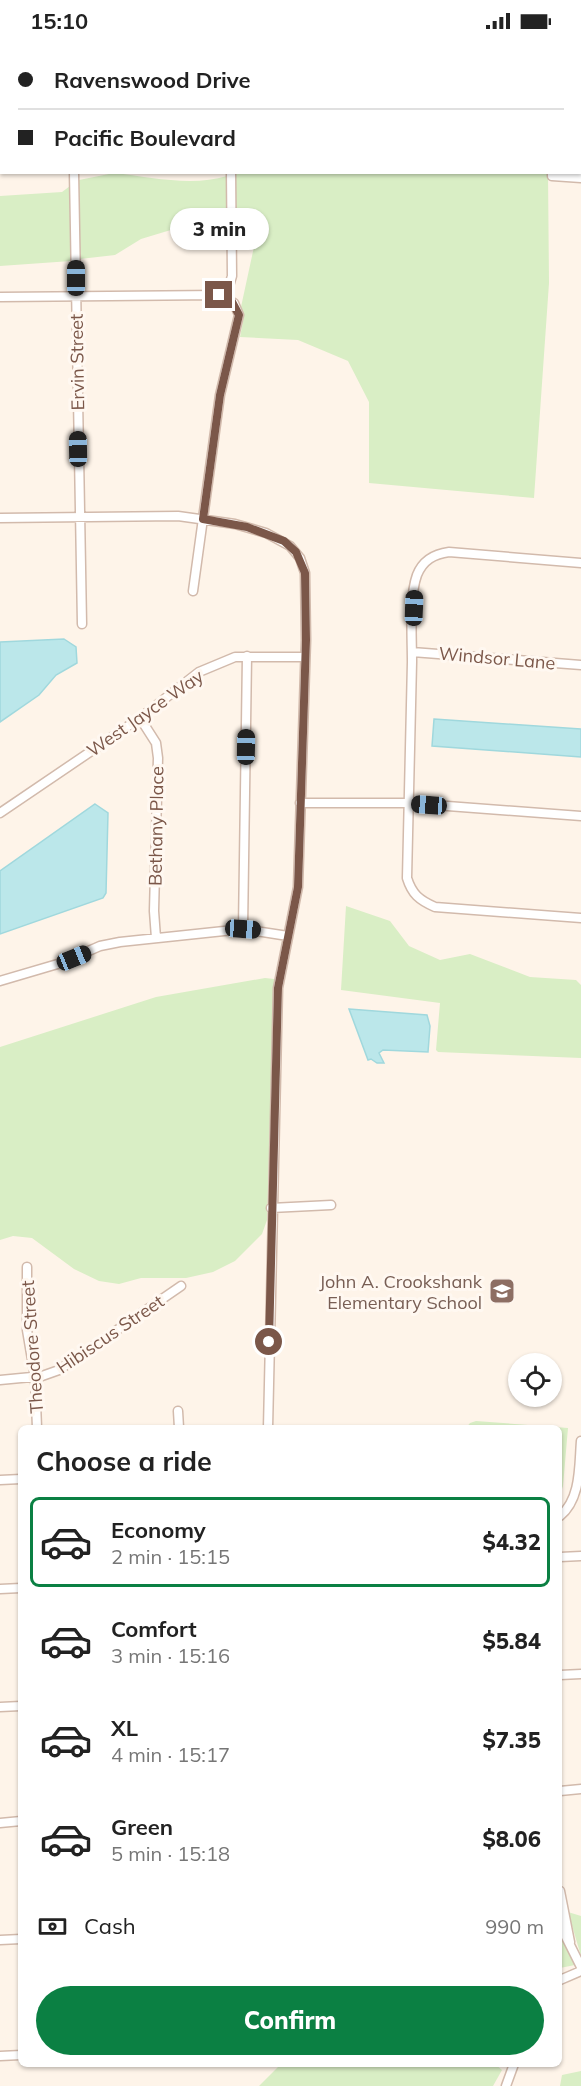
<!DOCTYPE html>
<html lang="en">
<head>
<meta charset="utf-8">
<style>
  :root { --surface:#fff; --page:#f6f6f6; --text:#222; --muted:#767676; --line:#e0e0e0; --accent:#0b8043 }
  body { margin:0; font-family:Mulish,sans-serif; background:var(--page); color:var(--text); height:100vh; display:flex; flex-direction:column; font-size:22px; white-space:nowrap }
  * { box-sizing:border-box; margin:0 }
  p { font-size:20px; color:var(--muted) }
  .icon { flex:none; width:33px; height:33px; fill:none; stroke:currentColor; stroke-width:2; stroke-linecap:round; stroke-linejoin:round }
  .map { position:relative; flex:1; overflow:hidden }
  .panel { position:absolute; left:18px; top:1383px; width:544px; height:642px; display:flex; flex-direction:column; background:var(--surface); border-radius:9px; box-shadow:0 2px 4px #0004 }
  .panel>* { flex:none }
  .banner { position:absolute; left:0px; top:0px; width:582px; height:132px; box-shadow:0 2px 4px #0004; display:grid; align-content:center; height:132px; padding:0 18px; background:var(--surface) }
  .buttons { position:absolute; left:508px; top:1311px; display:grid; gap:12px }
  .buttons a { display:grid; place-items:center; width:54px; height:54px; border-radius:50%; background:var(--surface); box-shadow:0 2px 4px #0004; font-size:30px }
  .end { position:absolute; width:27px; height:27px; margin:-14px; border:8px solid #7b5749; background:#fff; box-shadow:0 0 0 3px #fff }
  .from { border-radius:50% }
  .bubble { position:absolute; height:42px; border-radius:21px; background:var(--surface); box-shadow:0 2px 4px #0004; font-size:20px; font-weight:800; line-height:42px; text-align:center }
  .car { position:absolute; width:18px; height:36px; margin:-18px -9px; border-radius:8px; box-shadow:0 0 4px 2px #0007; background:linear-gradient(#222 24%,#8ab4d8 0 40%,#222 0 76%,#8ab4d8 0 86%,#222 0) }
  .banner b { display:flex; align-items:center; gap:21px; height:57px; font-size:22px }
  .banner b+b { border-top:2px solid var(--line) }
  .banner i { width:15px; height:15px; background:var(--text) }
  ul { padding:0; list-style:none }
  li { display:flex; align-items:center; gap:18px; height:90px; margin:0 12px 9px; padding:0 6px; border:3px solid transparent; border-radius:9px }
  li div { flex:1 }
  li b { display:block; font-size:22px }
  li em { font-style:normal; font-weight:800 }
  li.active { border-color:var(--accent) }
  li>.icon { width:54px; height:54px; stroke-width:1.5 }
  h2 { padding:0 18px; font-size:27px; line-height:72px }
  .pay { display:flex; align-items:center; gap:15px; height:66px; padding:0 18px; font-size:22px }
  .pay p { margin-inline-start:auto }
  .button { display:flex; gap:12px; margin-top:auto; padding:12px 18px }
  .button a { flex:1; height:69px; border-radius:36px; background:var(--accent); color:#fff; font-size:24px; font-weight:800; line-height:69px; text-align:center }
  .status { display:flex; justify-content:space-between; align-items:center; height:42px; padding:0 30px; background:var(--surface); direction:ltr }
  .status svg { height:16px; fill:currentColor }
  .map>svg:first-child { display:block }
  .green { fill:#d9eec5 }
  .water { fill:#bbe7ea; stroke:#a0d8dd; stroke-width:1.5 }
  .lines { fill:none; stroke-linecap:round; stroke-linejoin:round }
  .minor-casing { stroke:#d2baac; stroke-width:11 }
  .minor { stroke:#fff; stroke-width:8 }
  .route { stroke:#7b5749; stroke-width:8 }
  .labels { text-anchor:middle; dominant-baseline:central; stroke-width:6; stroke-linejoin:round; paint-order:stroke }
  .street-label { font-size:18px; fill:#7b5749; stroke:#fff8f1 }
  .education-label { font-size:18px; fill:#785e54; stroke:#fff8f1; text-anchor:end }
</style>
</head>
<body>
<div class="status"><b>15:10</b><svg viewBox="0 0 49 12"><path d="M0 12V9h3v3zM5 12V6h3v6zM10 12V3h3v9zM15 12V0h3v12zM26 1h20v11H26zM47 4h2v5h-2z"/></svg></div>
<div class="map">
<svg width="581" height="2044" viewBox="0 0 581 2044">
  <rect width="100%" height="100%" fill="#fef4e9"/>
  <path class="green" d="M114,131C150,135 192,145 227,134L228,179L174,187L141,197L115,213L80,217L79,138Z
    M548,131L549,241L534,456L369,441V360L348,319L298,298L240,295L244,274L241,265L260,177L241,183L236,181V132Z
    M70,144L71,219L0,224V154L62,150Z
    M346,864L390,879L409,904L440,918L470,912L530,935L576,938L581,943V1016L438,1010L436,1008L440,961L341,948Z
    M265,936L274,937L267,1178L262,1192L235,1219L213,1230L186,1236H141L119,1242L99,1239L74,1227L32,1196L13,1194L0,1198V1005L156,955Z
    M476,1379L568,1386L563,1444L560,1453V1386H466L470,1381Z
    M568,1870L581,1874V1914Z
    M560,1889L575,1923L560,1926Z
    M281,2022H495L502,2028L493,2044H259Z
    M581,2029V2044H560L562,2033Z"/>
  <path class="water" d="M64,597L76,605L77,621L56,633L39,653L0,680V600Z
    M434,677L581,687V715L432,704Z
    M95,762L108,771L106,851L103,856L0,892V829Z
    M349,967L427,973L430,984L428,1010L383,1008L379,1011L384,1021H377L371,1017L368,1018Z"/>
  <g class="lines">
    <g class="minor-casing">
      <path id="minor" d="M73,0V2
        M232,0V2
        M567,0L568,2
        M0,35H2
        M74,130L82,582
        M552,130V134L581,136
        M222,253L229,244L232,234L231,130
        M0,255L219,253L234,261L239,273L220,353L193,549
        M0,476L178,474L235,482L266,491L290,504L300,516L305,531L306,598L298,845L278,946L268,1386
        M581,521L449,510C434,512 423,518 417,533C409,555 412,595 412,620C410,692 408,764 407,836C412,852 419,858 435,865L581,876
        M412,610L581,623
        M140,676L156,701L158,716L154,869L156,896
        M300,761H408L581,774
        M0,771L140,676L199,630L235,615H305
        M243,887L247,614
        M0,939L61,921L100,904L120,900L243,887L288,894
        M271,1166L331,1163
        M27,1225V1288L35,1335L37,1386
        M0,1338L42,1334L59,1328L181,1244
        M178,1369L179,1386
        M0,1438L21,1437
        M560,1474C581,1457 579,1424 581,1399
        M560,1515L581,1514
        M0,1547L21,1546
        M560,1633L581,1632
        M0,1665L21,1664
        M560,1749L581,1747
        M0,1781L21,1779
        M560,1849L570,1900
        M560,1883L581,1925
        M0,1898L21,1897
        M560,1938L581,1929
        M0,2014L21,2013
        M506,2044L514,2022"/>
    </g>
    <use href="#minor" class="minor"/>
  </g>
  <g class="lines">
    <path class="route" d="M219,253L231,258L239,273L220,353L203,477L247,485L284,499L296,510L305,531L306,598L298,845L278,946L269,1300"/>
  </g>
  <defs>
    <g id="school-square" transform="scale(1.35)"><rect x="-9" y="-9" width="18" height="18" rx="4" fill="#8d6e63" stroke="#fff8f1"/><path d="M0-5L7-2L0 1L-7-2ZM-4 1L0 2.5L4 1V4Q0 6-4 4Z" fill="#fff"/></g>
  </defs>
  <g fill-rule="evenodd">
    <use href="#school-square" x="502" y="1249"/>
  </g>
  <g class="labels">
    <g class="street-label">
      <text transform="translate(77 320) rotate(-91)">Ervin Street</text>
      <text transform="translate(497 616) rotate(5)">Windsor Lane</text>
      <text transform="translate(145 671) rotate(-35)">West Jayce Way</text>
      <text transform="translate(156 784) rotate(-89)">Bethany Place</text>
      <text transform="translate(110 1292) rotate(-34)">Hibiscus Street</text>
      <text transform="translate(32 1305) rotate(-94)">Theodore Street</text>
    </g>
    <g class="education-label">
      <text x="482" y="1239">John A. Crookshank<tspan x="482" dy="21">Elementary School</tspan></text>
    </g>
  </g>
</svg>
<div class="buttons">
<a><svg class="icon" aria-label="locate" viewBox="0 0 24 24"><circle cx="12" cy="12" r="6"/><path d="M12 2v4M12 18v4M2 12h4M18 12h4"/></svg></a>
</div>
<i class="end from" style="left:269px;top:1300px"></i>
<i class="end" style="left:219px;top:253px"></i>
<div class="bubble" style="left:170px;top:166px;width:99px">3 min</div>
<i class="car" style="left:76px;top:236px;rotate:0deg"></i>
<i class="car" style="left:78px;top:407px;rotate:359deg"></i>
<i class="car" style="left:414px;top:566px;rotate:2deg"></i>
<i class="car" style="left:246px;top:705px;rotate:1deg"></i>
<i class="car" style="left:429px;top:763px;rotate:274deg"></i>
<i class="car" style="left:243px;top:887px;rotate:94deg"></i>
<i class="car" style="left:74px;top:916px;rotate:68deg"></i>
<div class="banner">
<b><i class="from"></i>Ravenswood Drive</b>
<b><i></i>Pacific Boulevard</b>
</div>
<section class="panel">
<h2>Choose a ride</h2>
<ul>
<li class="active"><svg class="icon" aria-label="car" viewBox="0 0 24 24"><path d="M5 17H2v-5l4-1 3-4h7l3 4 3 1v5h-3M9 17h6M6 11h13"/><circle cx="7" cy="17" r="2"/><circle cx="17" cy="17" r="2"/></svg><div><b>Economy</b><p>2 min · 15:15</p></div><em>$4.32</em></li>
<li><svg class="icon" aria-label="car" viewBox="0 0 24 24"><path d="M5 17H2v-5l4-1 3-4h7l3 4 3 1v5h-3M9 17h6M6 11h13"/><circle cx="7" cy="17" r="2"/><circle cx="17" cy="17" r="2"/></svg><div><b>Comfort</b><p>3 min · 15:16</p></div><em>$5.84</em></li>
<li><svg class="icon" aria-label="car" viewBox="0 0 24 24"><path d="M5 17H2v-5l4-1 3-4h7l3 4 3 1v5h-3M9 17h6M6 11h13"/><circle cx="7" cy="17" r="2"/><circle cx="17" cy="17" r="2"/></svg><div><b>XL</b><p>4 min · 15:17</p></div><em>$7.35</em></li>
<li><svg class="icon" aria-label="car" viewBox="0 0 24 24"><path d="M5 17H2v-5l4-1 3-4h7l3 4 3 1v5h-3M9 17h6M6 11h13"/><circle cx="7" cy="17" r="2"/><circle cx="17" cy="17" r="2"/></svg><div><b>Green</b><p>5 min · 15:18</p></div><em>$8.06</em></li>
</ul>
<div class="pay"><svg class="icon" aria-label="cash" viewBox="0 0 24 24"><path d="M3 7h18v10H3z"/><circle cx="12" cy="12" r="2"/></svg>Cash<p>990 m</p></div>
<div class="button"><a>Confirm</a></div>
</section>
</div>
</body>
</html>
